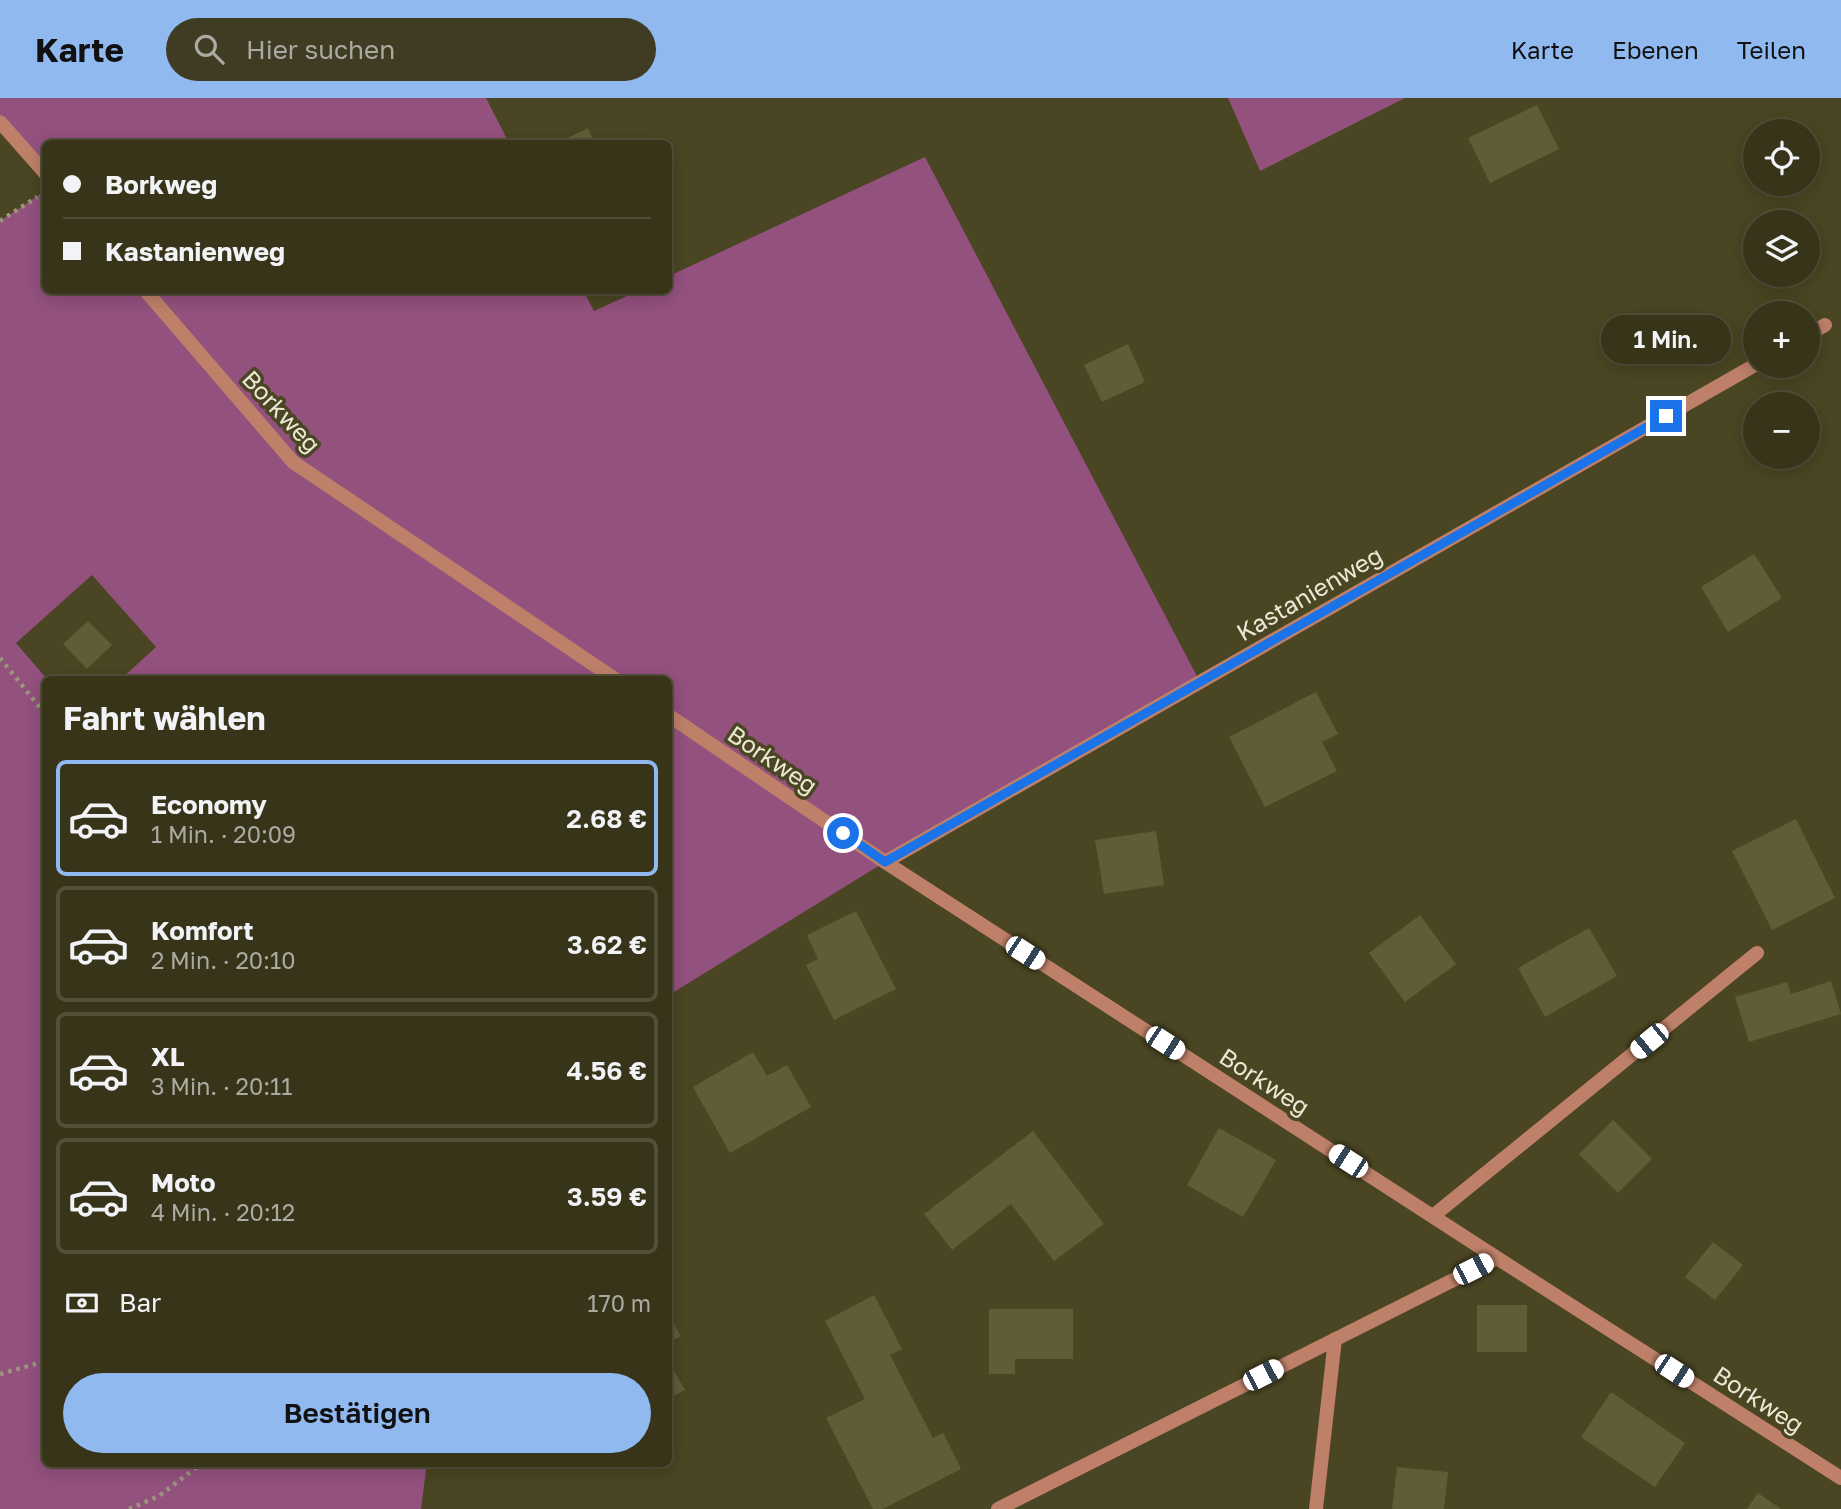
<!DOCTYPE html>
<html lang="de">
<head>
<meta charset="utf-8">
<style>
  :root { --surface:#38341a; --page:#3f3c23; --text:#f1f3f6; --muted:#abaaa2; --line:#524f39; --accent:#90b9f0 }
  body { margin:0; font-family:"Golos Text",sans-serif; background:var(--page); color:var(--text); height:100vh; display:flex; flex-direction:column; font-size:26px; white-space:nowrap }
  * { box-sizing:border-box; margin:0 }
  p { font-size:23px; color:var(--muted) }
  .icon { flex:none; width:38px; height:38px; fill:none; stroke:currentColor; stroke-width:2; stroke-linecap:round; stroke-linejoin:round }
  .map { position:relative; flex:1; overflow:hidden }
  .drawer { position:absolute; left:42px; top:578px; width:630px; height:791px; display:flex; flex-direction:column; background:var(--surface); border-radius:10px; box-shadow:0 4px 18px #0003,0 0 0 2px var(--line) }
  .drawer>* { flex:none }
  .guide { position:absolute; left:42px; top:42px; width:630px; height:154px; border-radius:10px; box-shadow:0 4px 18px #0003,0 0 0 2px var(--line); display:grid; align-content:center; height:154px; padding:0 21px; background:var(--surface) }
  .buttons { position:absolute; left:1743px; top:21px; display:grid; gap:14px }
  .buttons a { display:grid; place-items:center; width:77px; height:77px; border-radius:50%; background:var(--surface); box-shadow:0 4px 18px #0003,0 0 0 2px var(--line); font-size:35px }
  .end { position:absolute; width:32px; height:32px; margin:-16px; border:9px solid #1a73e8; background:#fff; box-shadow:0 0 0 4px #fff }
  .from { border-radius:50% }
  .bubble { position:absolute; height:49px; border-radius:24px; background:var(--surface); box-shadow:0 4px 18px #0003,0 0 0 2px var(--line); font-size:23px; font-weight:600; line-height:49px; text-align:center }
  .car { position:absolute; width:21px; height:42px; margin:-21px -10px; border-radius:9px; box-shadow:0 0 5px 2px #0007; background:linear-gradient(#fff 24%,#345 0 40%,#fff 0 76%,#345 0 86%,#fff 0) }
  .guide b { display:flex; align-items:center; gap:24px; height:66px; font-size:26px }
  .guide b+b { border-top:2px solid var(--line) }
  .guide i { width:18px; height:18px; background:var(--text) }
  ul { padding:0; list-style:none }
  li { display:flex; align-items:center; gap:21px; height:116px; margin:0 14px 10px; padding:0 7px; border:4px solid var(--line); border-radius:10px }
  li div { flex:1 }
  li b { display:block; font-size:26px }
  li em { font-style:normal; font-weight:600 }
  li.current { border-color:var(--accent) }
  li>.icon { width:63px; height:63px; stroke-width:1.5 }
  h2 { padding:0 21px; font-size:32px; line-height:84px }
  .pay { display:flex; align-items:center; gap:18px; height:77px; padding:0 21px; font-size:26px }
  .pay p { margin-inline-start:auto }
  .primary-button { display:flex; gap:14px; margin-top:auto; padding:14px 21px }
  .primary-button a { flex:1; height:80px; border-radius:42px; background:var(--accent); color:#111; font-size:28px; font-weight:600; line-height:80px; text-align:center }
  header { display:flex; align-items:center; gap:42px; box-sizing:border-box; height:98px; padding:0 35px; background:var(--accent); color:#111 }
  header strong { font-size:33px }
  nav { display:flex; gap:38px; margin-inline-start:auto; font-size:24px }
  .search { width:490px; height:63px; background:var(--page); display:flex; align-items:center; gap:18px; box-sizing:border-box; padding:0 24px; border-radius:38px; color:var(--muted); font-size:26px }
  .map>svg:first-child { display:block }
  .green { fill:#93517e }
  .building { fill:#615c38 }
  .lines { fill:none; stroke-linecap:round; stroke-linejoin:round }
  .path { stroke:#9a967b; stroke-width:4.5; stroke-dasharray:3.5 5; stroke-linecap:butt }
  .lane { stroke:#be8069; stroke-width:14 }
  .street { stroke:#be8069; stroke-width:14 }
  .route { stroke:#1a73e8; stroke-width:9 }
  .labels { text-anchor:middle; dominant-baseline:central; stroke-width:7; stroke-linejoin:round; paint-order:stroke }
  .street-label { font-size:24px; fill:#ebe8d5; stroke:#4a4522 }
</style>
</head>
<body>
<header>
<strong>Karte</strong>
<div class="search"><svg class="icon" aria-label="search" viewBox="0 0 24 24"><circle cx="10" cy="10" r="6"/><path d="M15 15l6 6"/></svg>Hier suchen</div>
<nav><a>Karte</a><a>Ebenen</a><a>Teilen</a></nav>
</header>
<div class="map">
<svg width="1841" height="1411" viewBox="0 0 1841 1411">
  <rect width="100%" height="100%" fill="#4a4522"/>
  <path class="green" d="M0,0H486L509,45L46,46L45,76L0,24Z
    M1228,0H1405L1260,73Z
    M925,59L1200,584L885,764L669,897L668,581H121L156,549L92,477L16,545L47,581H46V1365H427L421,1411H0V123L45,93L46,192H583L594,213L638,193L668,192L669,178Z"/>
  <path class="building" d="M1537,7L1559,51L1490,85L1468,40Z
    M588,30L595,46H555Z
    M1128,246L1145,284L1102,304L1084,267Z
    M1754,456L1782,500L1728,534L1701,489Z
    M88,523L112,547L87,571L63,546Z
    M1316,594L1338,636L1322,644L1337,673L1265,709L1229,639Z
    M1796,721L1835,800L1772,832L1732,753Z
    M1156,733L1164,787L1104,796L1095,742Z
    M856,813L896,891L834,922L806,867L818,861L807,837Z
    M1420,817L1456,866L1405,904L1369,855Z
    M1589,830L1617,878L1545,919L1518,870Z
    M1831,883L1841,916L1749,944L1735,899L1787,884L1791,896Z
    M753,954L767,978L787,967L811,1009L730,1055L693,989Z
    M1613,1022L1652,1061L1618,1095L1579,1056Z
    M1219,1030L1276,1062L1243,1119L1187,1087Z
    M1033,1033L1104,1126L1054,1163L1011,1106L952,1152L924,1116Z
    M1713,1144L1743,1167L1715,1202L1685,1179Z
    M874,1197L902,1251L890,1257L933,1340L943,1335L961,1371L883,1411H873L826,1320L865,1301L825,1223Z
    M1477,1207H1527V1254H1477Z
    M989,1211H1073V1261H1015V1276H989Z
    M668,1217L681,1238L668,1245Z
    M668,1263L685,1292L668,1301Z
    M1611,1294L1685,1345L1655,1389L1581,1339Z
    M1397,1369L1448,1374L1444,1411H1392Z
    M1758,1395L1781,1411H1747Z"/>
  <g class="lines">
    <path class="path" d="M0,123L37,99
      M0,560L46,617
      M0,1276L46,1263
      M129,1411L159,1398L202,1365"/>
    <path class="lane" d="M1433,1118L1757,855"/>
    <path class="street" d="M0,24L46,76
      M145,192L293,364L615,581
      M1808,237L1825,227
      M668,617L885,764L1497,1160L1841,1380
      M885,764L1755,267
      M998,1411L1497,1160
      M1316,1411L1335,1241"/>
  </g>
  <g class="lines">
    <path class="route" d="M843,735L885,764L1666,318"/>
  </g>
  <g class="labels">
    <g class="street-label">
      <text transform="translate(282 313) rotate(47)">Borkweg</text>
      <text transform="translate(1309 495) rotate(-30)">Kastanienweg</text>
      <text transform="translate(773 661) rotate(34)">Borkweg</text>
      <text transform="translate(1265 983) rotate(33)">Borkweg</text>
      <text transform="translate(1759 1301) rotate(33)">Borkweg</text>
    </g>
  </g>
</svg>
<div class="buttons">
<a><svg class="icon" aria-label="locate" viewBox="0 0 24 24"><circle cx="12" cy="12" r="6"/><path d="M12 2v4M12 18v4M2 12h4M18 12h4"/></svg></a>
<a><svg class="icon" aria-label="layers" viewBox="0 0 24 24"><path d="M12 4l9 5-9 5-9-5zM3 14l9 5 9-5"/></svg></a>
<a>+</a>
<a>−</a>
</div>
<i class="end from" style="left:843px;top:735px"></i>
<i class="end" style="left:1666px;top:318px"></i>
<div class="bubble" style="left:1601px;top:217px;width:130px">1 Min.</div>
<i class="car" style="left:1025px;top:855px;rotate:123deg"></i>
<i class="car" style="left:1649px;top:943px;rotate:231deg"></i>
<i class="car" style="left:1165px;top:945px;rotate:123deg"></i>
<i class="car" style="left:1348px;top:1063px;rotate:303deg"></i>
<i class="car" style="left:1473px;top:1171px;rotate:63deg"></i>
<i class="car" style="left:1674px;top:1273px;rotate:123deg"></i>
<i class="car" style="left:1263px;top:1277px;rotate:63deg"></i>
<div class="guide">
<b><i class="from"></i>Borkweg</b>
<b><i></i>Kastanienweg</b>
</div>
<section class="drawer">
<h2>Fahrt wählen</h2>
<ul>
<li class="current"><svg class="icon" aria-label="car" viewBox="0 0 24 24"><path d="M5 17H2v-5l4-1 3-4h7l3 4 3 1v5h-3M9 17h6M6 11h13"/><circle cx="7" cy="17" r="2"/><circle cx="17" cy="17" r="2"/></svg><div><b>Economy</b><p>1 Min. · 20:09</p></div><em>2.68 €</em></li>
<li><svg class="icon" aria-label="car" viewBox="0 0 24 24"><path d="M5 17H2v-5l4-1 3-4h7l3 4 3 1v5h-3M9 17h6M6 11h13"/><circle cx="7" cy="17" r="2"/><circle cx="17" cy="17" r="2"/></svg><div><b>Komfort</b><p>2 Min. · 20:10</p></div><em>3.62 €</em></li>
<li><svg class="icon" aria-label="car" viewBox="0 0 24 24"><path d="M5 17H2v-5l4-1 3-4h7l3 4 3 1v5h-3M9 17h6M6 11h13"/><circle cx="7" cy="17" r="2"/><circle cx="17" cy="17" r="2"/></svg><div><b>XL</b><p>3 Min. · 20:11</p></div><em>4.56 €</em></li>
<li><svg class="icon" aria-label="car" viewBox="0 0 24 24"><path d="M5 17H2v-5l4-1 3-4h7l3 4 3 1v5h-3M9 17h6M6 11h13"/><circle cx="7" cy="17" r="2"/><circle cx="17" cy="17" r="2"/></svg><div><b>Moto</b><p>4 Min. · 20:12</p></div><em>3.59 €</em></li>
</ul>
<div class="pay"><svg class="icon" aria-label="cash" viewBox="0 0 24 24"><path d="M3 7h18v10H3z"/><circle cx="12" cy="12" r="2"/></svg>Bar<p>170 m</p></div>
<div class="primary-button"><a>Bestätigen</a></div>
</section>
</div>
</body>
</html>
